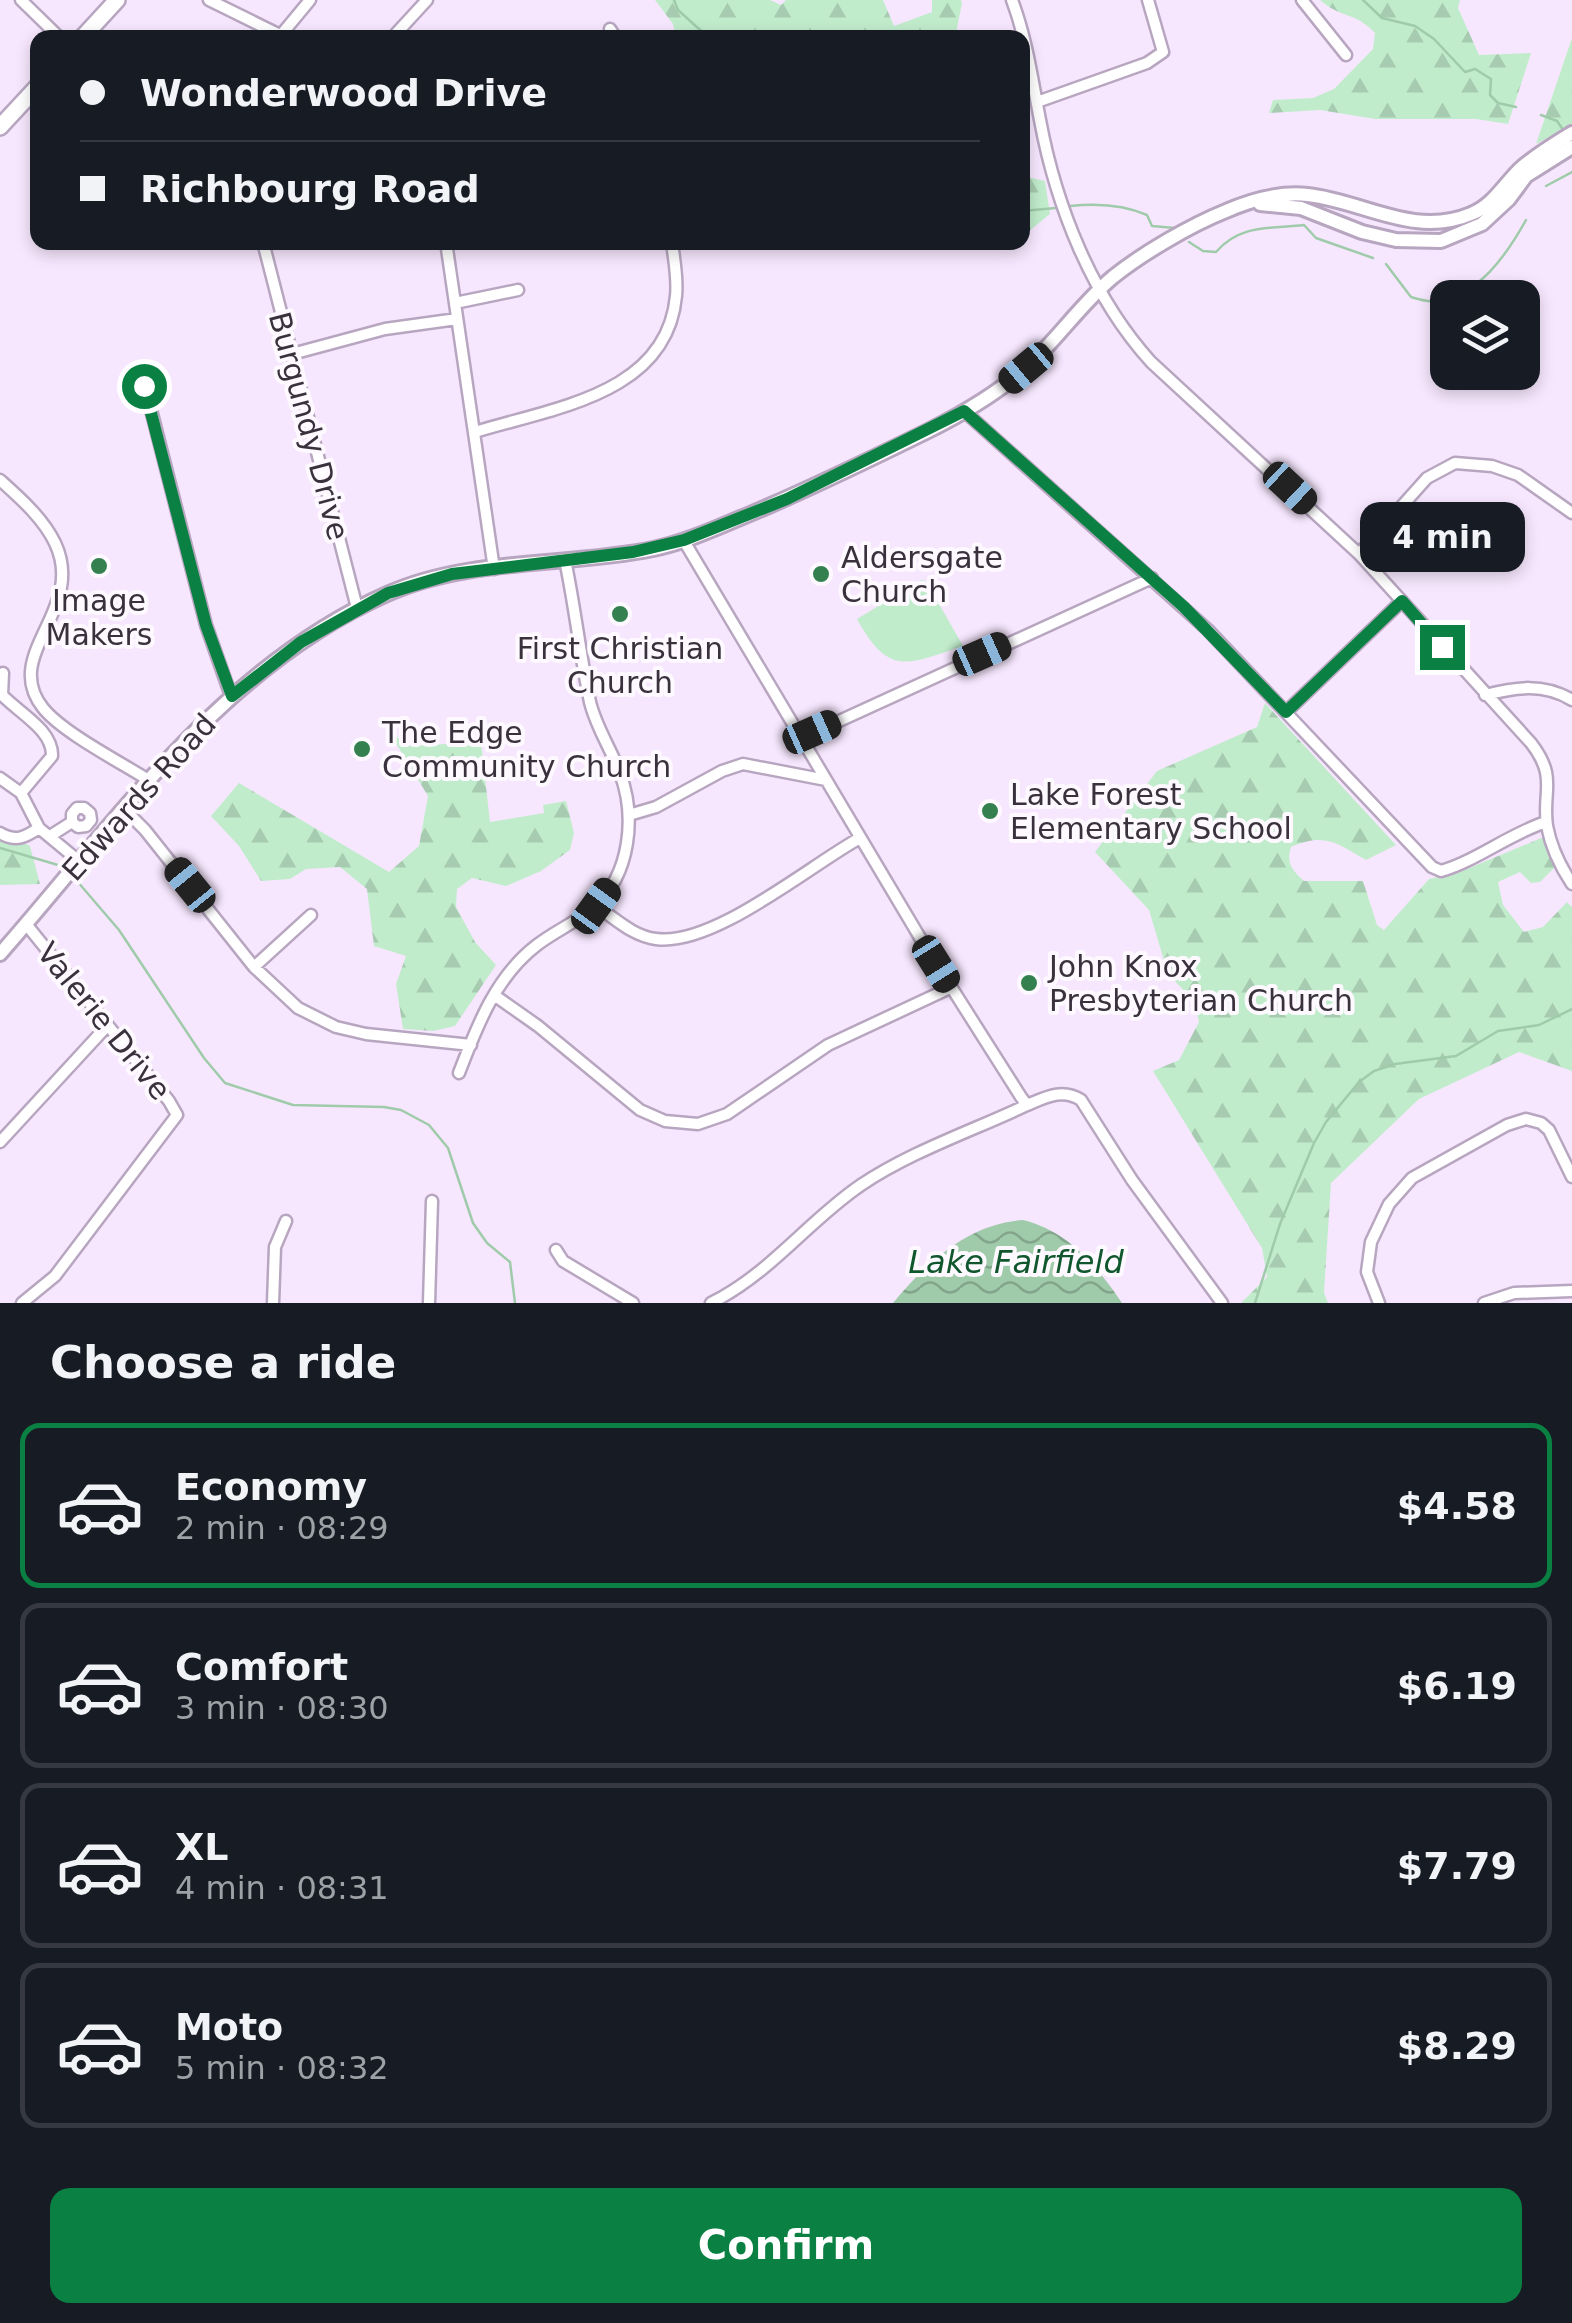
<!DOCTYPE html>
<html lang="en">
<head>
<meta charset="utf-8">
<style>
  :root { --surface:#171b24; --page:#20242c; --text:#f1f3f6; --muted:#9ea1a6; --line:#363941; --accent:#0b8043 }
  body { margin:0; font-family:"DejaVu Sans",sans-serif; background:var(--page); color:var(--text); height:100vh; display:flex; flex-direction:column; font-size:38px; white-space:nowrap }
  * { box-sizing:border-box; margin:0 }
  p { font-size:32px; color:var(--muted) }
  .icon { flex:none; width:55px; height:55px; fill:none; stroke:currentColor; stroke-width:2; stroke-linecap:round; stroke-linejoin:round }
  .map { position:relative; height:1303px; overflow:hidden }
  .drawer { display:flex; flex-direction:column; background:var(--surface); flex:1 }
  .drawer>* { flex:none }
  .hud { position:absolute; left:30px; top:30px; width:1000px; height:220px; border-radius:20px; box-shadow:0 5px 15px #0003; display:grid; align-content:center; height:220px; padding:0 50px; background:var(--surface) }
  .tools { position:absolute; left:1430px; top:280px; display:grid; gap:20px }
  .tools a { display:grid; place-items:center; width:110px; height:110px; border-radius:20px; background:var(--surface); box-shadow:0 5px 15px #0003; font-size:50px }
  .end { position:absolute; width:45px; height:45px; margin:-22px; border:12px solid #0b8043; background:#fff; box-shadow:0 0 0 5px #fff }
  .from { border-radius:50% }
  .bubble { position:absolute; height:70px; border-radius:20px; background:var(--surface); box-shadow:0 5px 15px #0003; font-size:32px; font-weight:800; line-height:70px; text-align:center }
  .car { position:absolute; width:30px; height:60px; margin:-30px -15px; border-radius:12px; box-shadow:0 0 8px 2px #0007; background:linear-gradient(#222 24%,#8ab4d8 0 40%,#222 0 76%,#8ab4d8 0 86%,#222 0) }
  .hud b { display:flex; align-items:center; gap:35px; height:95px; font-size:38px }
  .hud b+b { border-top:2px solid var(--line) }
  .hud i { width:25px; height:25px; background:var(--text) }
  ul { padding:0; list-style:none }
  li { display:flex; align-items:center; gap:30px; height:165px; margin:0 20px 15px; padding:0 30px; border:5px solid var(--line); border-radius:20px }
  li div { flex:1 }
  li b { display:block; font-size:38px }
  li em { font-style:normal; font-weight:800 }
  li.on { border-color:var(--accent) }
  li>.icon { width:90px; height:90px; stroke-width:1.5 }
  h2 { padding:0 50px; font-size:45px; line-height:120px }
  .action { display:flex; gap:20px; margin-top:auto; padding:20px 50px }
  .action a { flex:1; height:115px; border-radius:20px; background:var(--accent); color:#fff; font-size:40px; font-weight:800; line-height:115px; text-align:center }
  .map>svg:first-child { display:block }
  .forest { fill:url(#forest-firs) }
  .pitch { fill:#c1eccc }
  .water { fill:url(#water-waves) }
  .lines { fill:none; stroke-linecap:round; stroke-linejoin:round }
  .stream { stroke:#9fcbaa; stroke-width:2.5 }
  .minor-casing { stroke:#b8a6c0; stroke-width:15 }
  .tertiary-casing { stroke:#b8a6c0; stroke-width:18 }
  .primary-casing { stroke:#b8a6c0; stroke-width:20 }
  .minor { stroke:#fff; stroke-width:10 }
  .tertiary { stroke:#fff; stroke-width:12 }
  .primary { stroke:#fff; stroke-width:15 }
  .route { stroke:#0b8043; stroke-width:12 }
  .poi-dot { fill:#34814f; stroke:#fdf9ff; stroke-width:4 }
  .labels { text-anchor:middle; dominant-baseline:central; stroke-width:8; stroke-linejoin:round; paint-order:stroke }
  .street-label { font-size:30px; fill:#39323d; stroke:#fdf9ff }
  .poi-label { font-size:30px; fill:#39323d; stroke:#fdf9ff; text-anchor:start }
  .water-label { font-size:32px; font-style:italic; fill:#10572e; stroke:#fdf9ff }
</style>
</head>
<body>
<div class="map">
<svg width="1572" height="1303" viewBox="0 0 1572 1303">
  <defs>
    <pattern id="forest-firs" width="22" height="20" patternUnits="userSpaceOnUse" patternTransform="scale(2.5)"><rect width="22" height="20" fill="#c1eccc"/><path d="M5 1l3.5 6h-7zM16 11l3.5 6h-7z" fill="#a7cbb0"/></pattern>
    <pattern id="water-waves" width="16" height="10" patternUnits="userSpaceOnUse" patternTransform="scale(2.5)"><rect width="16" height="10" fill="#9fcbaa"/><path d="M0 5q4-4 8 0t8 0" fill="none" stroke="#83a58c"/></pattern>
  </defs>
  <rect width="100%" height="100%" fill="#f7e7fe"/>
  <path class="forest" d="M655,0H770L781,5L786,0H883L894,26L932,12V0H961L962,3L956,33L946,37L676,38L673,24Z
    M1320,0H1460L1458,8L1479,55L1531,53L1508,124L1476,119H1375L1320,110L1269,113L1273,100L1313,98L1334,89L1373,49L1375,33C1353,10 1343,20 1320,0Z
    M1572,38V125L1536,144Z
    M1023,176L1045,181L1050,214L1023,236Z
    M1265,703L1396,845L1366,860C1337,843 1324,832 1291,847C1286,863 1292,870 1304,881H1363L1377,925L1384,930L1429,879L1460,872L1546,836L1555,867L1540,882L1531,883L1520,872L1498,882L1503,905L1524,932L1543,927L1567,902L1572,907V1071L1519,1052L1419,1099L1331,1183L1324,1293L1328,1303H1241L1267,1277L1262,1248L1153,1071L1179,1060L1199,1022L1194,1001L1168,974L1149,910L1095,852L1157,771L1257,727Z
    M389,732L410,746L481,742L490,822L544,813L543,805L566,801L574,833L570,850L541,871L506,886L472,878L457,889L456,907L475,942L496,965L455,1026L433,1031L403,1029L396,984L406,956L374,946L367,889L340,867L306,869L290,879L261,881L239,846L211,816L239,783L389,872L419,846L428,796Z
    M0,832L30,846L40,884L0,885Z"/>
  <path class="pitch" d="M921,580L926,581L963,646C909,664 889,678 857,619Z"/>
  <path class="water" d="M1023,1220C1068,1231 1097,1266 1122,1303H893C926,1263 969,1223 1023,1220Z"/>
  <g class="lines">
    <path class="stream" d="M674,0L678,10L709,38
      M1363,0L1382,18L1415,26L1434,39L1465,72L1475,69L1491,79L1490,95L1498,103L1516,107
      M1541,115L1557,121L1564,131
      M1546,186L1572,172
      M1070,206C1097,203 1122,204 1147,215L1152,226L1175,228
      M1022,211L1056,208
      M1189,242L1203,251L1216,252C1240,224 1270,229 1304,225L1316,238L1373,258
      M1386,264L1411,297C1418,299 1427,302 1434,301C1478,298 1507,254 1526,220
      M0,848L58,865
      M77,881L119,930L204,1058L225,1083L293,1105L384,1107L401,1110L429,1125L448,1148L473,1223L487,1243L510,1262L515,1303
      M1255,1303L1280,1224L1314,1143L1326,1122L1359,1082L1374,1071L1395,1064L1456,1056L1498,1031L1539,1025L1572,1009"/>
    <g class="minor-casing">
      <path id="minor" d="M21,0L60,38
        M209,0L286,38
        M1012,0C1027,40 1032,79 1040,120C1056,206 1092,297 1151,362L1359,554L1531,743C1558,778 1542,791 1547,826C1551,847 1560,866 1572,884
        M1302,0L1346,55
        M610,29L616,38
        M281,35L310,0
        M392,38L427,0
        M1037,102L1147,63L1163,52L1148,0
        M263,242L357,608
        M446,242L494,569
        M455,303L518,290
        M292,354L385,329L457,319
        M133,377L143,386L148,398L206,625L231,696
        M964,411L1208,630L1432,867L1441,871C1476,861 1509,834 1546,822
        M475,432C552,408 667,395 676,296C678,278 674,260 672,242
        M0,480C20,498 43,518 55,543C87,610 0,654 43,708C63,733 122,763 150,781
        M684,541L922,941L1021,1097L1027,1105C1046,1097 1063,1088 1081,1100L1132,1180L1222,1303
        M1359,554L1427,478L1455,463L1492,466L1518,475L1572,513
        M3,673L2,695C19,713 53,730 52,756L21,793
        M1485,695C1516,687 1544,683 1572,700
        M1286,712L1402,601
        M802,738L1152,578
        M0,778L21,793L39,828L80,862
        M125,810L145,830L254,967L298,1008L336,1027L366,1034L471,1045
        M629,815L656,807L722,771L743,764L826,780
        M0,833C16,842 24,838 39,828
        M50,836L72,822V814L77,808H84L90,813L91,820L86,826L78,827L72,822
        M596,906C615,918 632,936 656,939C713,947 809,866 860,838
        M254,967L311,915
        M494,995L538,1026L640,1110L665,1121L698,1124L727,1114L828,1045L950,988
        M459,1073C477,1026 496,976 537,945C555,931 577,922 594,907C631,874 636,816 620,773C611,749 596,727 590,702C580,655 575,607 565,560
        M0,1142L107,1026
        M556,1250L563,1261L633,1303
        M22,1303L55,1276L177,1115L169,1101L26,924
        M273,1303L275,1247L286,1221
        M429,1303L432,1201
        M711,1303C770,1274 808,1221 861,1185C912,1151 972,1131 1027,1105
        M1379,1303L1367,1272L1371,1242L1389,1204L1412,1178L1507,1125L1526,1119L1541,1123L1549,1130L1572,1177
        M1484,1303L1514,1293L1572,1291"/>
    </g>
    <g class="tertiary-casing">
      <path id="tertiary" d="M1260,204L1301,208L1362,232L1396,240L1441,241L1482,224L1509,199L1526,176L1572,147
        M0,954C115,823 222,667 387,594C469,557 566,567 653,549C687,542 718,527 750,514C810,489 869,460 928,431C964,413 1000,392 1029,365C1059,337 1082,303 1113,277C1143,253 1191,225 1226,211C1251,200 1280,192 1308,195C1363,201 1414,238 1471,214C1492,206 1503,186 1519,170C1534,156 1554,144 1572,133"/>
    </g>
    <g class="primary-casing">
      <path id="primary" d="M82,38L117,0
        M0,127L38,86"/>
    </g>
    <use href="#minor" class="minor"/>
    <use href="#tertiary" class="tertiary"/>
    <use href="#primary" class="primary"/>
  </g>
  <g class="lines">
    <path class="route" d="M144,386L206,625L232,696L301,642L388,593L452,574L633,552L684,540L787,499L964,411L1184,607L1286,712L1402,601L1442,647"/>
  </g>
  <g class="poi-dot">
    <circle cx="99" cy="566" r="10"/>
    <circle cx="821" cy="574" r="10"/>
    <circle cx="620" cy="614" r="10"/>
    <circle cx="362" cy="749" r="10"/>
    <circle cx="990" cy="811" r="10"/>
    <circle cx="1029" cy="983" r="10"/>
  </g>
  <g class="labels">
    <g class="street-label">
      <text transform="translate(309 426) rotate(75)">Burgundy Drive</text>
      <text transform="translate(139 797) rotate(-48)">Edwards Road</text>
      <text transform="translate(104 1021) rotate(51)">Valerie Drive</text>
    </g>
    <g class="poi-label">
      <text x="841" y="557">Aldersgate<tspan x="841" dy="34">Church</tspan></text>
      <text x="99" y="600" text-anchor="middle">Image<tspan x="99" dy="34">Makers</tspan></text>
      <text x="620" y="648" text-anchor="middle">First Christian<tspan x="620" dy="34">Church</tspan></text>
      <text x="382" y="732">The Edge<tspan x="382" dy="34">Community Church</tspan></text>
      <text x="1010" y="794">Lake Forest<tspan x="1010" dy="34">Elementary School</tspan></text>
      <text x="1049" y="966">John Knox<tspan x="1049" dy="34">Presbyterian Church</tspan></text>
    </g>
    <g class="water-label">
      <text x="1016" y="1262">Lake Fairfield</text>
    </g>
  </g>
</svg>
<div class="tools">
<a><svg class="icon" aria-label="layers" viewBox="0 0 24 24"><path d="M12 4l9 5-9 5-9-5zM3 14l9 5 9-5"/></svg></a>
</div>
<i class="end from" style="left:144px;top:386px"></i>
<i class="end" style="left:1442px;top:647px"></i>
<div class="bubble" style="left:1360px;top:502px;width:165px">4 min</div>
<i class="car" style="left:1026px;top:368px;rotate:230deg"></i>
<i class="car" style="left:1290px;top:488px;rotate:133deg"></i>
<i class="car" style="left:982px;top:654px;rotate:66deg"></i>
<i class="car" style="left:812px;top:732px;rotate:66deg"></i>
<i class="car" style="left:190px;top:885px;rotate:321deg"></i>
<i class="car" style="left:596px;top:906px;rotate:36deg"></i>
<i class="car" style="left:936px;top:964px;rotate:148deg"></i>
<div class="hud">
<b><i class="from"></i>Wonderwood Drive</b>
<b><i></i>Richbourg Road</b>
</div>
</div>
<section class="drawer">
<h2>Choose a ride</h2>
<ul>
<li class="on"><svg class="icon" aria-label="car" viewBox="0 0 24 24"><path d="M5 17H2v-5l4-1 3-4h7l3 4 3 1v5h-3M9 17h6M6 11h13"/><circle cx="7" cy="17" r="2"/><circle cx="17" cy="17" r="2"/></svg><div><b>Economy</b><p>2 min · 08:29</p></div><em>$4.58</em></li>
<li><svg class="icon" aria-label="car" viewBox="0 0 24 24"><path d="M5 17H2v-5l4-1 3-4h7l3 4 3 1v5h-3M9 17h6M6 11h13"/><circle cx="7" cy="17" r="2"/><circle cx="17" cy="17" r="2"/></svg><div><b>Comfort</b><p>3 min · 08:30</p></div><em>$6.19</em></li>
<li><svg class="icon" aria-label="car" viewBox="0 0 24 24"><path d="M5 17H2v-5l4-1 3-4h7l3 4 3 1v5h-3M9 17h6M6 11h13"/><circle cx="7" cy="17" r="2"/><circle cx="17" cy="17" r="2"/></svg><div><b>XL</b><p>4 min · 08:31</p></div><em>$7.79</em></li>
<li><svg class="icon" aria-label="car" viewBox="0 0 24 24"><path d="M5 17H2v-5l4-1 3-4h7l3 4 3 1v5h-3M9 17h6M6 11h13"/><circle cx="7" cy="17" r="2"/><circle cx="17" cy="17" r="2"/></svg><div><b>Moto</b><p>5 min · 08:32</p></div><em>$8.29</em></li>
</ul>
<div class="action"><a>Confirm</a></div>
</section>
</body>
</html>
